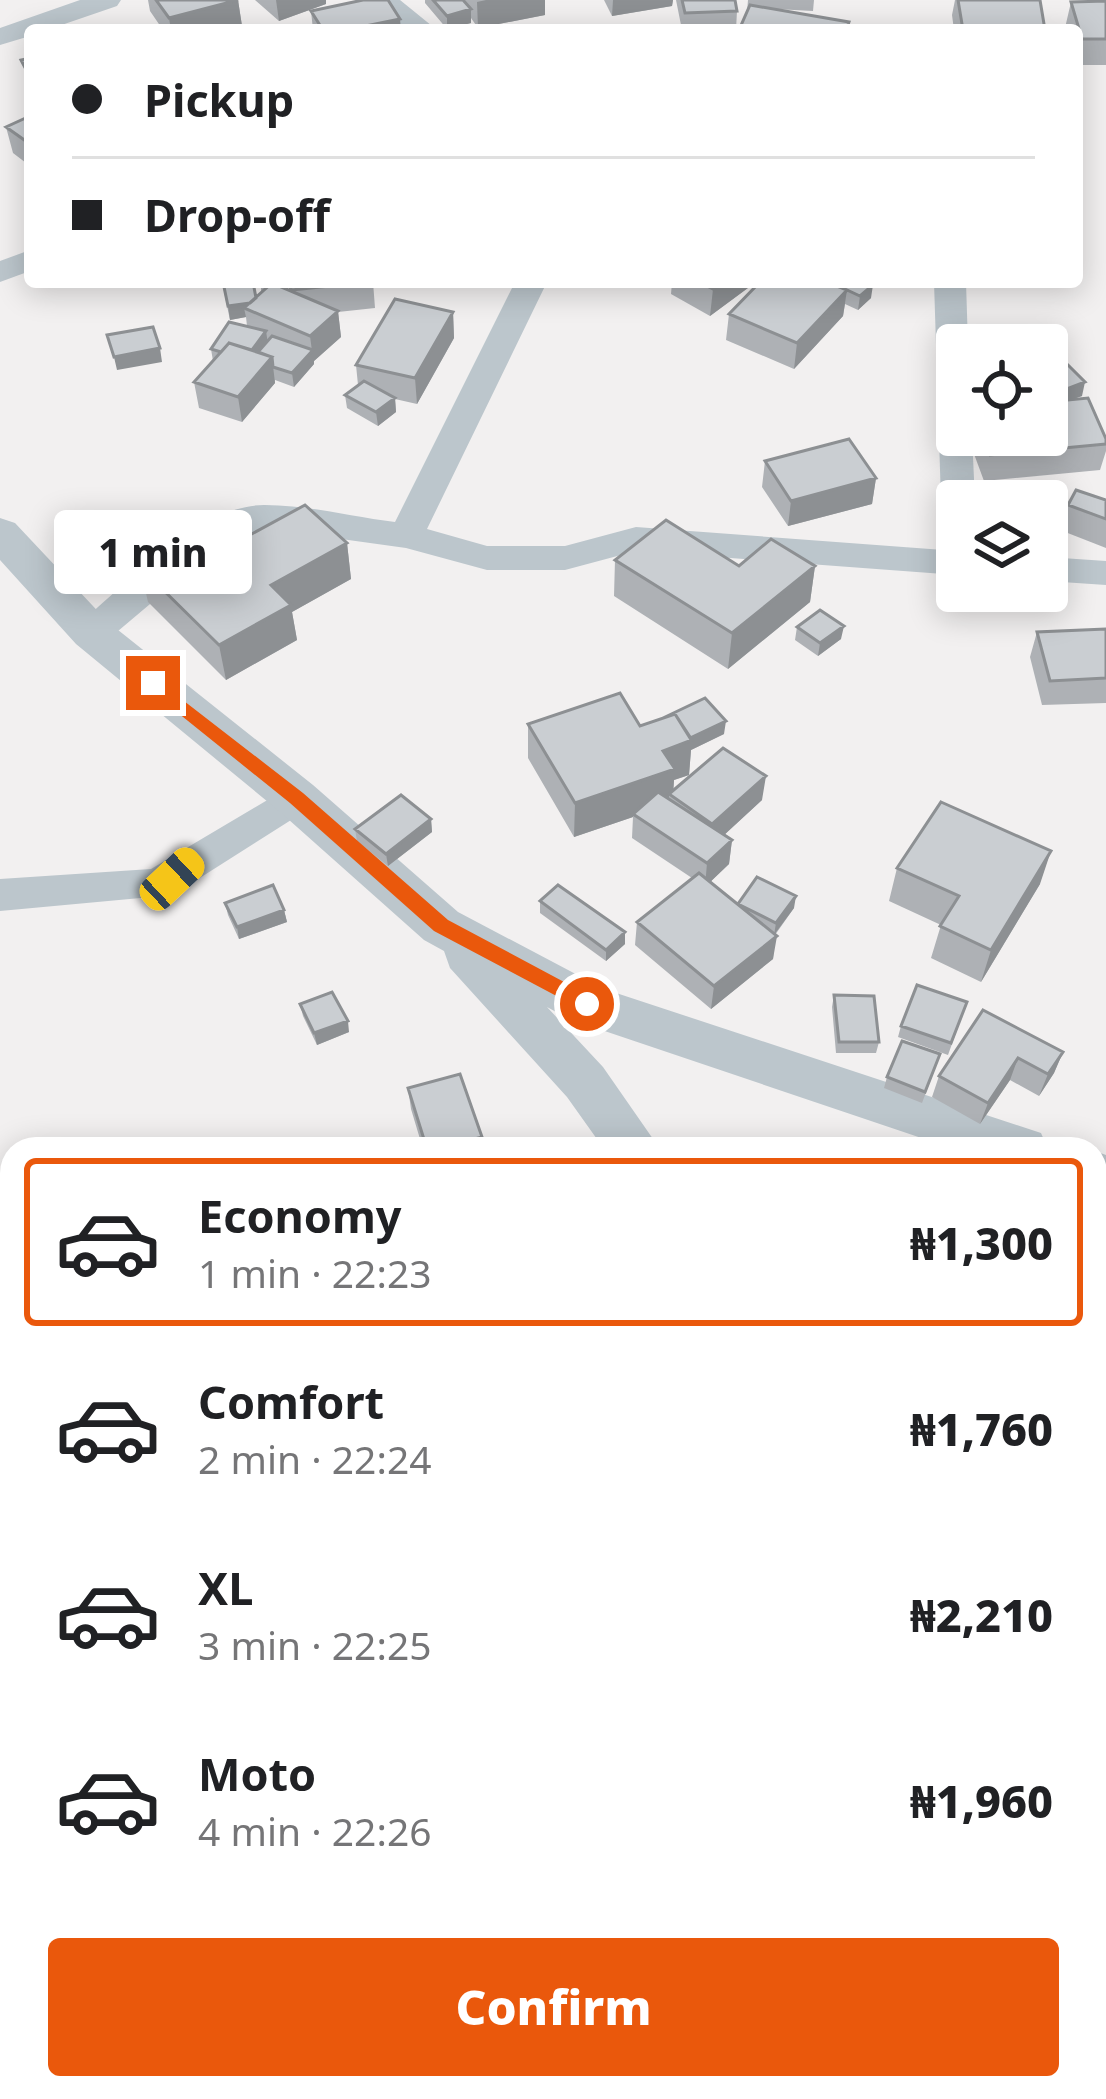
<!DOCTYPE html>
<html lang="en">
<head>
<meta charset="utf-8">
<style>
  :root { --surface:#fff; --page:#f2f2f2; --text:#202124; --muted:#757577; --line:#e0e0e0; --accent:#ea580c }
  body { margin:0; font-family:"Noto Sans",sans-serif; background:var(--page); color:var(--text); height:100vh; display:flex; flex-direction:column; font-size:45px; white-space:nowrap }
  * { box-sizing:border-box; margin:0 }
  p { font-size:39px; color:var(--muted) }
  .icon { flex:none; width:66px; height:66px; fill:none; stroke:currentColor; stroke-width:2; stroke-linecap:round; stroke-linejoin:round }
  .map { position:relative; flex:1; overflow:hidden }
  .details { position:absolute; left:0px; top:1137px; width:1107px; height:963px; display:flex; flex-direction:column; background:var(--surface); border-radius:36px 36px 0 0; box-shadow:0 6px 30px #0003 }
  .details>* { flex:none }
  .banner { position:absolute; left:24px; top:24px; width:1059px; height:264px; border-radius:12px; box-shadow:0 6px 30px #0003; display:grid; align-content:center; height:264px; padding:0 48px; background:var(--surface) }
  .tools { position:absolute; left:936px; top:324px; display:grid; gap:24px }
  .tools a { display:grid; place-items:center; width:132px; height:132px; border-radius:12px; background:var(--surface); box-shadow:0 6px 30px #0003; font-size:60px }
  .end { position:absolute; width:54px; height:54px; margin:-27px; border:15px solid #ea580c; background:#fff; box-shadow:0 0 0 6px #fff }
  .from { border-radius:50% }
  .bubble { position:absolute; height:84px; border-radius:12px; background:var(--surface); box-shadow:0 6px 30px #0003; font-size:39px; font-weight:800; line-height:84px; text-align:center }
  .car { position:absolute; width:36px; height:72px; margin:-36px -18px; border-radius:15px; box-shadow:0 0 9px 3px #0007; background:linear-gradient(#f5c518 24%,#345 0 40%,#f5c518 0 76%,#345 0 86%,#f5c518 0) }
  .banner b { display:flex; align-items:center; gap:42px; height:114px; font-size:45px }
  .banner b+b { border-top:3px solid var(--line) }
  .banner i { width:30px; height:30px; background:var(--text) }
  ul { padding:21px 0 0; list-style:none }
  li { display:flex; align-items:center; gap:36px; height:168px; margin:0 24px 18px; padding:0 24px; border:6px solid transparent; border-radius:12px }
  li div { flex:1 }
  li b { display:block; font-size:45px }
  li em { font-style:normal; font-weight:800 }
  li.selected { border-color:var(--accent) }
  li>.icon { width:108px; height:108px; stroke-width:1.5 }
  .cta { display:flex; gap:24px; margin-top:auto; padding:24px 48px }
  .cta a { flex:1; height:138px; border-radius:12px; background:var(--accent); color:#fff; font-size:48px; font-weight:800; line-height:138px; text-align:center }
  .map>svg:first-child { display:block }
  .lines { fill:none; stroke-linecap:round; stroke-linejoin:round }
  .minor { fill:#bcc6cc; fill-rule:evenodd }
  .tertiary { fill:#bcc6cc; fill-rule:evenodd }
  .wall { fill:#aeb1b5 }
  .shaded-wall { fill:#8d9093 }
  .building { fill:#caced2; stroke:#8d9093; stroke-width:3 }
  .route { fill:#ea580c }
</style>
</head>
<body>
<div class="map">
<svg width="1106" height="2099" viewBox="0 0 1106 2099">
  <rect width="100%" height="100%" fill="#f2f0f0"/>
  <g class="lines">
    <path class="minor" d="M80,0H121L117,6L47,30H30V36L0,45V28Z
      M368,0H400L437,30H405Z
      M30,250V271L0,282V261Z
      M515,282H547L427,529L487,546H565L636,527L957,551V575L636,551L565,570H487L406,548L262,528L207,556L105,642L92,646L79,642L74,633L79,624C125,585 201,504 265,505C308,505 353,517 395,522Z
      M934,282H966L968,345H957V435H972L975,501H957V512L946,509L941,501Z
      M1047,557L1106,561V585L1047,581Z
      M296,783L310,788L315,798L310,808L173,895L0,911V879L151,869Z
      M432,2088H492L488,2099H428Z"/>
    <path class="tertiary" d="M0,518L15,523L108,622L313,785L458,912L604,989L1041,1133L1048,1149H954L569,1019L547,1007L603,1067L660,1149H604L567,1097L450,968L444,951L424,940L279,811L76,644L0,560Z
      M1095,1151L1106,1155V1201L1095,1197Z
      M1095,1759L1106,1764V1838L1095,1833Z"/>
  </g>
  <path class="wall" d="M148,0H238L242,26L228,30H163L150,11Z
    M255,0H326V4L279,21Z
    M425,0H545V15L478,28L471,18V23L447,29L425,3Z
    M604,0H673L672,6L612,16Z
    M676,0H735L737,11L736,30H682Z
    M748,0H814L813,11L775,9L747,12Z
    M955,0H1040L1045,30H954L952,15Z
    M1106,1V65H1077V30H1065V28L1071,2Z
    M311,11L401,30H313Z
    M30,116V166L13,153L6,127Z
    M222,282L256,298L261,293V282H284L283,288L290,291L373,282L375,308L338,312L341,337L314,361V364L294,387L275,380V383L242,422L199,408L194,382L213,361L211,349L247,326L246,317L230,320Z
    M672,282H756L710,316L671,294Z
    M868,282L871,298L858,310L845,304L843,316L794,369L726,340L729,314Z
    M453,312L454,338L417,404L395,399L396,412L378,426L347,408L345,395L358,385L356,365Z
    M1047,373L1082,396L1070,400L1106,439V451L1100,470L984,481L967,435H1047L1052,402L1047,396Z
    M765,461L876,478L872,504L788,526L762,487Z
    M1106,500V548L1060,530L1068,505Z
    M347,543L351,579L292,612L297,640L226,680L148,602L140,567L224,549Z
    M615,560L739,566H815L810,602L728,669L614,596Z
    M797,627L841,639L818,656L795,640Z
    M1106,629V703L1042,705L1030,657L1037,632Z
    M528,724L640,726L724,734L691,750L689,775L674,780L673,791L762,800L724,835L732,840L729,864L710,882L738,905L794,908L775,935L773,959L711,1009L635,945L637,922L692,878L632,838L633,817L574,837L528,758Z
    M431,819L432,832L388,866L357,841L355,829Z
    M897,868L1040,884L981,982L931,958L941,925L889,901Z
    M540,901L625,932V944L606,961L540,913Z
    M225,903L284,910L287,922L239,939L228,915Z
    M834,995L879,1042L876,1053H836L832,1007Z
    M967,1002L948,1055L898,1037L901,1026Z
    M300,1004L349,1032L317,1045L303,1016Z
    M983,1010L1063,1052L1054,1073L1039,1096L1010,1080L980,1124L932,1097L939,1076Z
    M936,1066L922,1103L884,1088L887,1077Z
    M408,1088L482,1149H423L411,1109Z
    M1095,1234L1106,1240V1328L1095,1322Z
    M1106,1570V1704L1102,1706L1095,1692V1574Z
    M1106,2007V2099H1011L1007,2088H1095V2009Z"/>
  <path class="shaded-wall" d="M238,0L242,26L228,30H171L169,18Z
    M276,0H326V4L279,21Z
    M486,0H545V15L478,28L477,2Z
    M613,0H673L672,6L612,16Z
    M471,9V23L447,29V16Z
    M400,19L401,30H346Z
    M723,282H756L710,316L713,289Z
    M873,285L871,298L858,310L860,296Z
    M847,290L843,316L794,369L797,343Z
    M257,302L244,308L246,317L230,320L228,306Z
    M338,311L341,337L314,361V364L294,387L292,373L312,351L310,336Z
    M453,312L454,338L417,404L415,378Z
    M266,331L268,344L256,361L247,358Z
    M160,348L162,362L117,370L114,357Z
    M272,357L275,383L242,422L238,397Z
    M1085,382L1082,396L1056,405L1059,392Z
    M395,398L396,412L378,426L376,412Z
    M876,478L872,504L788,526L791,501Z
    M347,543L351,579L292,612L297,640L226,680L219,645L271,585Z
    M815,566L810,602L728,669L732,633Z
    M844,626L841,639L818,656L820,643Z
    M726,721L724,734L691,750L689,775L674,780L673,797L669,794V805L633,814V817L574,837L575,803L663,751Z
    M766,776L762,800L710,848L712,824Z
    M431,819L432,832L388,866L386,854Z
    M732,840L729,864L705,887L707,863Z
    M1051,851L1040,884L981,982L991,950Z
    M796,896L794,908L774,935L776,923Z
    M284,910L287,922L239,939L237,927Z
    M625,932V944L606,961V950Z
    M777,936L773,959L711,1009L714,986Z
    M348,1021L349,1032L317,1045L314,1033Z
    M1063,1052L1054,1073L1039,1096L1048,1074Z
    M1018,1058L1010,1080L980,1124L988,1103Z
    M482,1137V1149H438Z
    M1106,1498V1505L1095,1515V1507Z"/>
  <path class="building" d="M156,0H238L169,18Z
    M363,0H388L400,19L346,30H323L311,11Z
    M433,0H463L471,9L447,16Z
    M682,0H735L737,11L685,13Z
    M958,0H1040L1045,30H963Z
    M1106,1V39H1082L1071,2Z
    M750,5L849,22L846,30H739Z
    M30,58V77L21,60Z
    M30,116V144L6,127Z
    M223,282H253L256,298L250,303L228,306Z
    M261,282H279V286L272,283L269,286H260Z
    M290,282H368L291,290Z
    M699,282H723L713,289Z
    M760,282H827L847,290L797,343L729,314Z
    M830,282H868L873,285L860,296Z
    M272,283L338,311L310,336L244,308Z
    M395,299L453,312L415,378L356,365Z
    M229,322L266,331L252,350L229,343L221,352L211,349Z
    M153,327L160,348L114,357L107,335Z
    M272,336L313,350L292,373L273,367L272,357L258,352Z
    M229,343L272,357L238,397L194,382Z
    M1068,365L1085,382L1059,392L1047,379V373Z
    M364,381L395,398L376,412L345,395Z
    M1088,398L1106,439V444L990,455L982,435H1047V402Z
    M849,439L876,478L791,501L765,461Z
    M1076,490L1106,500V519L1068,505Z
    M305,505L347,543L271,585L291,605L219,645L140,567L205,531L224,549Z
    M666,520L739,566L771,539L815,566L732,633L615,560Z
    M820,610L844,626L820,643L797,627Z
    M1106,629V678L1050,681L1037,632Z
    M620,693L640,726L675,714L692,740L663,751L675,769L575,803L528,724Z
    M705,698L726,721L690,738L675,714L663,718Z
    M723,748L766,776L712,824L669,794Z
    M658,792L732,840L707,863L633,814Z
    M401,795L431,819L386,854L355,829Z
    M941,802L1051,851L991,950L940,926L959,896L897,868Z
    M699,873L777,936L714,986L637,922Z
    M757,877L796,896L776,923L738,904Z
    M273,885L284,910L237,927L225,903Z
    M558,885L625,932L606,950L540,901Z
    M917,985L967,1002L951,1043L901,1026Z
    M332,992L348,1021L314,1033L300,1004Z
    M834,995L874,996L879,1042H839Z
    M983,1010L1063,1052L1048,1074L1018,1058L988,1103L939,1076Z
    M902,1041L940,1054L925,1092L887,1077Z
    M460,1074L482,1137L438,1149H427L408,1088Z
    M1095,1234L1106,1240V1303L1095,1297Z
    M1095,1436L1106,1447V1498L1095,1507Z
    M1106,1570V1678L1095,1657V1574Z
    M1106,2007V2048L1102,2049L1095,2028V2009Z
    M1106,2048V2099H1024L1019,2088H1095V2052Z"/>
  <path class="route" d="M153,677L303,793L448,920L594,998V1009H581L434,931L290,803L147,688V679Z"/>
</svg>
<div class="tools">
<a><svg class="icon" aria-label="locate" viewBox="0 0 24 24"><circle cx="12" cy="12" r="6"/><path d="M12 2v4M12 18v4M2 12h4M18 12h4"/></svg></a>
<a><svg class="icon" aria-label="layers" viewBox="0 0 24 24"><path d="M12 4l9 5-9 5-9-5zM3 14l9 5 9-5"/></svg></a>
</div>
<i class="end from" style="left:587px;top:1004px"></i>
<i class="end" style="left:153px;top:683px"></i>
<div class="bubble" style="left:54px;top:510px;width:198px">1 min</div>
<i class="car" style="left:172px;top:879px;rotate:47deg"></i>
<div class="banner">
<b><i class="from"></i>Pickup</b>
<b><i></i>Drop-off</b>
</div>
<section class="details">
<ul>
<li class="selected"><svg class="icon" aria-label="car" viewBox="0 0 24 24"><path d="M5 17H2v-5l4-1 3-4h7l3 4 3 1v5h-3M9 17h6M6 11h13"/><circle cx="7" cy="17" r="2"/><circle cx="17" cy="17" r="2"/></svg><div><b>Economy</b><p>1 min · 22:23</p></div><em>₦1,300</em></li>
<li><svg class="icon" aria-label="car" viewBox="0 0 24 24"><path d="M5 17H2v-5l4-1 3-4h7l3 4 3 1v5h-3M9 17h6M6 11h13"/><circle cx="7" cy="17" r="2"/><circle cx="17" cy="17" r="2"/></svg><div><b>Comfort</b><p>2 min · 22:24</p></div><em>₦1,760</em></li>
<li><svg class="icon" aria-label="car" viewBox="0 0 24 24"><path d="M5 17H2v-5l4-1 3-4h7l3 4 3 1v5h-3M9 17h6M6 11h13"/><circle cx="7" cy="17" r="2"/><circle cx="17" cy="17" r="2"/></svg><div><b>XL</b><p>3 min · 22:25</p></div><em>₦2,210</em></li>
<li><svg class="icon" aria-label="car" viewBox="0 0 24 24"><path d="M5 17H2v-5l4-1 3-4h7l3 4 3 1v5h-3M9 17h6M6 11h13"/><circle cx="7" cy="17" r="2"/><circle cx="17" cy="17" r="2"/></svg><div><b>Moto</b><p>4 min · 22:26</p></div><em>₦1,960</em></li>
</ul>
<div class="cta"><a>Confirm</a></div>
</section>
</div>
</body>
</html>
